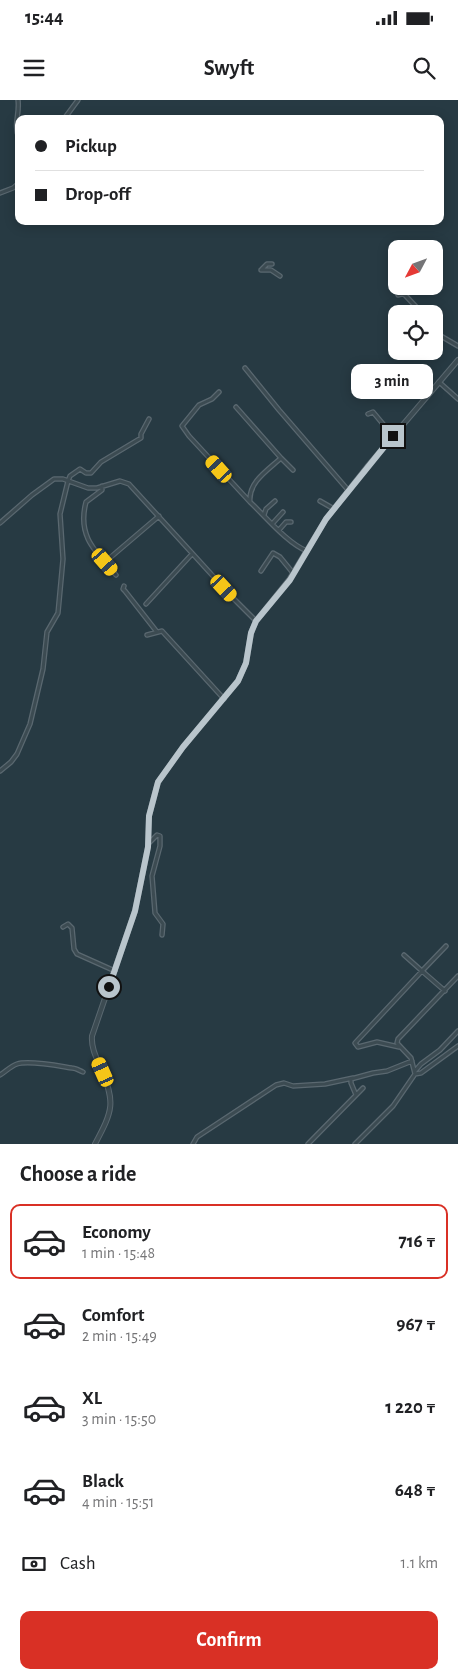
<!DOCTYPE html>
<html lang="en">
<head>
<meta charset="utf-8">
<style>
  :root { --surface:#fff; --page:#f6f6f6; --text:#202124; --muted:#757577; --line:#e0e0e0; --accent:#d93025 }
  body { margin:0; font-family:"Alegreya Sans",sans-serif; background:var(--page); color:var(--text); height:100vh; display:flex; flex-direction:column; font-size:19px; white-space:nowrap }
  * { box-sizing:border-box; margin:0 }
  p { font-size:16px; color:var(--muted) }
  .icon { flex:none; width:28px; height:28px; fill:none; stroke:currentColor; stroke-width:2; stroke-linecap:round; stroke-linejoin:round }
  .map { position:relative; height:1044px; overflow:hidden }
  .sheet { display:flex; flex-direction:column; background:var(--surface); flex:1 }
  .sheet>* { flex:none }
  .top-card { position:absolute; left:15px; top:15px; width:429px; height:110px; border-radius:10px; box-shadow:0 2px 12px #0003; display:grid; align-content:center; height:110px; padding:0 20px; background:var(--surface) }
  .needle { width:32px; rotate:229deg }
  .buttons { position:absolute; left:388px; top:140px; display:grid; gap:10px }
  .buttons a { display:grid; place-items:center; width:55px; height:55px; border-radius:10px; background:var(--surface); box-shadow:0 2px 12px #0003; font-size:25px }
  .end { position:absolute; width:22px; height:22px; margin:-11px; border:6px solid #b9c5cc; background:#111; box-shadow:0 0 0 2px #111 }
  .from { border-radius:50% }
  .bubble { position:absolute; height:35px; border-radius:10px; background:var(--surface); box-shadow:0 2px 12px #0003; font-size:16px; font-weight:700; line-height:35px; text-align:center }
  .car { position:absolute; width:15px; height:30px; margin:-15px -8px; border-radius:6px; box-shadow:0 0 4px 1px #0007; background:linear-gradient(#f5c518 24%,#345 0 40%,#f5c518 0 76%,#345 0 86%,#f5c518 0) }
  .top-card b { display:flex; align-items:center; gap:18px; height:48px; font-size:19px }
  .top-card b+b { border-top:1px solid var(--line) }
  .top-card i { width:12px; height:12px; background:var(--text) }
  ul { padding:0; list-style:none }
  li { display:flex; align-items:center; gap:15px; height:75px; margin:0 10px 8px; padding:0 10px; border:2px solid transparent; border-radius:10px }
  li div { flex:1 }
  li b { display:block; font-size:19px }
  li em { font-style:normal; font-weight:700 }
  li.current { border-color:var(--accent) }
  li>.icon { width:45px; height:45px; stroke-width:1.5 }
  h2 { padding:0 20px; font-size:22px; line-height:60px }
  .pay { display:flex; align-items:center; gap:12px; height:55px; padding:0 20px; font-size:19px }
  .pay p { margin-inline-start:auto }
  .primary-button { display:flex; gap:10px; margin-top:auto; padding:10px 20px }
  .primary-button a { flex:1; height:58px; border-radius:10px; background:var(--accent); color:#fff; font-size:20px; font-weight:700; line-height:58px; text-align:center }
  .status { display:flex; justify-content:space-between; align-items:center; height:35px; padding:0 25px; background:var(--surface); direction:ltr }
  .status svg { height:14px; fill:currentColor }
  header { display:flex; justify-content:space-between; align-items:center; height:65px; padding:0 20px; background:var(--surface); font-size:22px; font-weight:700 }
  .map>svg:first-child { display:block }
  .lines { fill:none; stroke-linecap:round; stroke-linejoin:round }
  .minor-casing { stroke:#5a6870; stroke-width:5.5 }
  .tertiary-casing { stroke:#5a6870; stroke-width:6 }
  .minor { stroke:#3c4b52; stroke-width:3 }
  .tertiary { stroke:#3c4b52; stroke-width:4 }
  .route { stroke:#b9c5cc; stroke-width:6 }
</style>
</head>
<body>
<div class="status"><b>15:44</b><svg viewBox="0 0 49 12"><path d="M0 12V9h3v3zM5 12V6h3v6zM10 12V3h3v9zM15 12V0h3v12zM26 1h20v11H26zM47 4h2v5h-2z"/></svg></div>
<header><svg class="icon" aria-label="menu" viewBox="0 0 24 24"><path d="M4 6h16M4 12h16M4 18h16"/></svg>Swyft<svg class="icon" aria-label="search" viewBox="0 0 24 24"><circle cx="10" cy="10" r="6"/><path d="M15 15l6 6"/></svg></header>
<div class="map">
<svg width="458" height="1044" viewBox="0 0 458 1044">
  <rect width="100%" height="100%" fill="#273a43"/>
  <g class="lines">
    <g class="minor-casing">
      <path id="minor" d="M18,0C20,15 13,23 19,39
        M64,19L78,0
        M0,93L13,88L19,83
        M262,169L267,164H272
        M261,170H271L280,176
        M398,195L402,194L405,195L420,211L421,214
        M434,232L458,246
        M245,268L279,310L348,390
        M439,282L458,299
        M219,292L212,299L199,305L182,326L189,336L250,402
        M236,307L281,358
        M368,314L373,312L393,336
        M293,370L281,358C268,370 248,382 250,402C265,416 288,444 307,451
        M102,386V390L86,402C77,436 95,451 116,475
        M320,401L334,409
        M264,415L266,409L275,401
        M0,423L32,395L54,379H63L88,388H97L120,381L129,384L233,498L256,521
        M273,423L283,412
        M279,430L286,422H291
        M105,462L159,416
        M261,471L273,453L280,457L293,473
        M124,486L123,489L125,491L157,532
        M146,504L192,454
        M147,535L162,531L224,599
        M0,671L11,662L17,654L30,624L43,569L47,532L58,513L63,459L60,414L68,381L70,376L80,369L86,373H91L101,362L141,338V334L149,319
        M149,743L157,735L160,736V746L152,776L155,813L163,824L162,835
        M63,827L68,824L72,828L74,849L77,854L115,871
        M445,891L422,871L446,846
        M399,947L377,942L358,947L355,943L422,871L404,855
        M415,971L421,964L440,950L458,931
        M415,974L421,973L458,946
        M0,975C5,972 11,966 17,964C29,960 59,966 72,968C76,968 80,971 83,972
        M356,995L351,983V979L373,973L387,971L412,961
        M193,1044L197,1037L276,985L284,983L293,986L325,984L353,978
        M308,1044L363,988
        M355,1044L393,1006L415,974L411,958L397,943L398,939L458,876"/>
    </g>
    <g class="tertiary-casing">
      <path id="tertiary" d="M95,1044C113,1010 116,1003 100,966C96,957 91,947 92,936L135,811L148,747L149,716L158,682L183,647L238,581L246,563L251,533L256,521L289,480L326,419L367,367L458,260"/>
    </g>
    <use href="#minor" class="minor"/>
    <use href="#tertiary" class="tertiary"/>
  </g>
  <g class="lines">
    <path class="route" d="M109,887L135,811L148,747L149,716L158,682L183,647L238,581L246,563L251,533L256,521L290,480L326,419L393,336"/>
  </g>
</svg>
<div class="buttons">
<a><svg class="needle" viewBox="-14 -14 28 28"><path d="M0-13l5 13h-10z" fill="#e53935"/><path d="M0 13l5-13h-10z" fill="#757577"/></svg></a>
<a><svg class="icon" aria-label="locate" viewBox="0 0 24 24"><circle cx="12" cy="12" r="6"/><path d="M12 2v4M12 18v4M2 12h4M18 12h4"/></svg></a>
</div>
<i class="end from" style="left:109px;top:887px"></i>
<i class="end" style="left:393px;top:336px"></i>
<div class="bubble" style="left:351px;top:264px;width:82px">3 min</div>
<i class="car" style="left:219px;top:369px;rotate:318deg"></i>
<i class="car" style="left:105px;top:462px;rotate:139deg"></i>
<i class="car" style="left:224px;top:488px;rotate:137deg"></i>
<i class="car" style="left:103px;top:972px;rotate:336deg"></i>
<div class="top-card">
<b><i class="from"></i>Pickup</b>
<b><i></i>Drop-off</b>
</div>
</div>
<section class="sheet">
<h2>Choose a ride</h2>
<ul>
<li class="current"><svg class="icon" aria-label="car" viewBox="0 0 24 24"><path d="M5 17H2v-5l4-1 3-4h7l3 4 3 1v5h-3M9 17h6M6 11h13"/><circle cx="7" cy="17" r="2"/><circle cx="17" cy="17" r="2"/></svg><div><b>Economy</b><p>1 min · 15:48</p></div><em>716 ₸</em></li>
<li><svg class="icon" aria-label="car" viewBox="0 0 24 24"><path d="M5 17H2v-5l4-1 3-4h7l3 4 3 1v5h-3M9 17h6M6 11h13"/><circle cx="7" cy="17" r="2"/><circle cx="17" cy="17" r="2"/></svg><div><b>Comfort</b><p>2 min · 15:49</p></div><em>967 ₸</em></li>
<li><svg class="icon" aria-label="car" viewBox="0 0 24 24"><path d="M5 17H2v-5l4-1 3-4h7l3 4 3 1v5h-3M9 17h6M6 11h13"/><circle cx="7" cy="17" r="2"/><circle cx="17" cy="17" r="2"/></svg><div><b>XL</b><p>3 min · 15:50</p></div><em>1 220 ₸</em></li>
<li><svg class="icon" aria-label="car" viewBox="0 0 24 24"><path d="M5 17H2v-5l4-1 3-4h7l3 4 3 1v5h-3M9 17h6M6 11h13"/><circle cx="7" cy="17" r="2"/><circle cx="17" cy="17" r="2"/></svg><div><b>Black</b><p>4 min · 15:51</p></div><em>648 ₸</em></li>
</ul>
<div class="pay"><svg class="icon" aria-label="cash" viewBox="0 0 24 24"><path d="M3 7h18v10H3z"/><circle cx="12" cy="12" r="2"/></svg>Cash<p>1.1 km</p></div>
<div class="primary-button"><a>Confirm</a></div>
</section>
</body>
</html>
